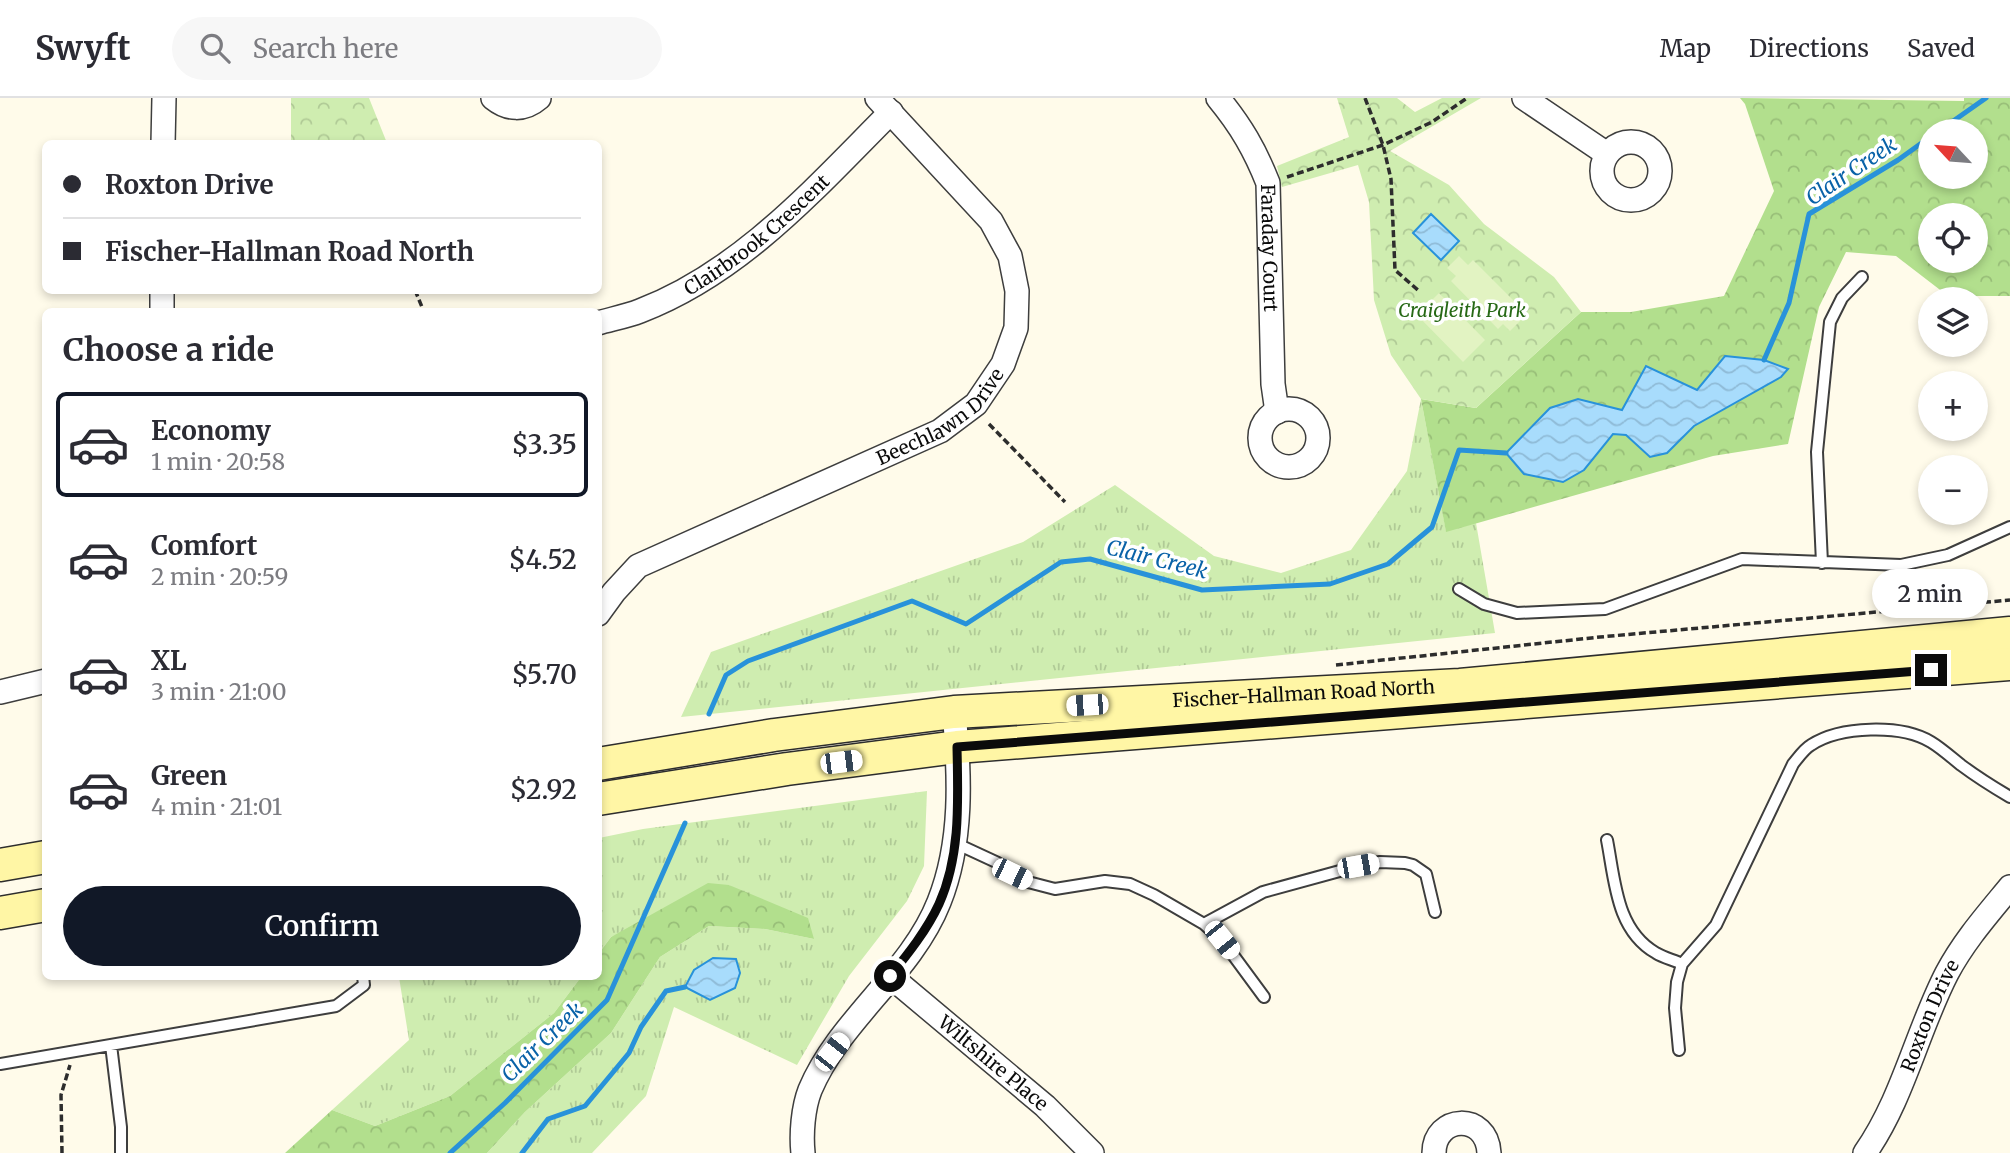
<!DOCTYPE html>
<html lang="en">
<head>
<meta charset="utf-8">
<style>
  :root { --surface:#fff; --page:#f7f7f7; --text:#2b2b33; --muted:#7c7c81; --line:#e1e1e2; --accent:#111827 }
  body { margin:0; font-family:Merriweather,serif; background:var(--page); color:var(--text); height:100vh; display:flex; flex-direction:column; font-size:26px; white-space:nowrap }
  * { box-sizing:border-box; margin:0 }
  p { font-size:23px; color:var(--muted) }
  .icon { flex:none; width:38px; height:38px; fill:none; stroke:currentColor; stroke-width:2; stroke-linecap:round; stroke-linejoin:round }
  .map { position:relative; flex:1; overflow:hidden }
  .side { position:absolute; left:42px; top:210px; width:560px; height:672px; display:flex; flex-direction:column; background:var(--surface); border-radius:10px; box-shadow:0 4px 10px #0003 }
  .side>* { flex:none }
  .top-card { position:absolute; left:42px; top:42px; width:560px; height:154px; border-radius:10px; box-shadow:0 4px 10px #0003; display:grid; align-content:center; height:154px; padding:0 21px; background:var(--surface) }
  .needle { width:46px; rotate:296deg }
  .tools { position:absolute; left:1918px; top:21px; display:grid; gap:14px }
  .tools a { display:grid; place-items:center; width:70px; height:70px; border-radius:50%; background:var(--surface); box-shadow:0 4px 10px #0003; font-size:35px }
  .end { position:absolute; width:32px; height:32px; margin:-16px; border:9px solid #0b0b0b; background:#fff; box-shadow:0 0 0 4px #fff }
  .from { border-radius:50% }
  .bubble { position:absolute; height:49px; border-radius:24px; background:var(--surface); box-shadow:0 4px 10px #0003; font-size:23px; font-weight:600; line-height:49px; text-align:center }
  .car { position:absolute; width:21px; height:42px; margin:-21px -10px; border-radius:9px; box-shadow:0 0 5px 2px #0007; background:linear-gradient(#fff 24%,#345 0 40%,#fff 0 76%,#345 0 86%,#fff 0) }
  .top-card b { display:flex; align-items:center; gap:24px; height:66px; font-size:26px }
  .top-card b+b { border-top:2px solid var(--line) }
  .top-card i { width:18px; height:18px; background:var(--text) }
  ul { padding:0; list-style:none }
  li { display:flex; align-items:center; gap:21px; height:105px; margin:0 14px 10px; padding:0 7px; border:4px solid transparent; border-radius:10px }
  li div { flex:1 }
  li b { display:block; font-size:26px }
  li em { font-style:normal; font-weight:600 }
  li.current { border-color:var(--accent) }
  li>.icon { width:63px; height:63px; stroke-width:1.5 }
  h2 { padding:0 21px; font-size:32px; line-height:84px }
  .action { display:flex; gap:14px; margin-top:auto; padding:14px 21px }
  .action a { flex:1; height:80px; border-radius:42px; background:var(--accent); color:#fff; font-size:28px; font-weight:600; line-height:80px; text-align:center }
  header { display:flex; align-items:center; gap:42px; box-sizing:border-box; height:98px; padding:0 35px; background:var(--surface); border-bottom:2px solid var(--line) }
  header strong { font-size:33px }
  nav { display:flex; gap:38px; margin-inline-start:auto; font-size:24px }
  .search { width:490px; height:63px; background:var(--page); display:flex; align-items:center; gap:18px; box-sizing:border-box; padding:0 24px; border-radius:38px; color:var(--muted); font-size:26px }
  .map>svg:first-child { display:block }
  .grass { fill:url(#grass-tufts) }
  .forest { fill:url(#forest-crowns); fill-rule:evenodd }
  .park { fill:url(#park-crowns) }
  .pitch { fill:#e2f3c2 }
  .water { fill:url(#water-waves); stroke:#2892da; stroke-width:2 }
  .lines { fill:none; stroke-linecap:round; stroke-linejoin:round }
  .stream { stroke:#2892da; stroke-width:5 }
  .lane-casing { stroke:#3e3e3e; stroke-width:14 }
  .street-casing { stroke:#3e3e3e; stroke-width:26 }
  .secondary-casing { stroke:#2d2d2d; stroke-width:35 }
  .path { stroke:#2d2d2d; stroke-width:3.5; stroke-dasharray:7 3.5; stroke-linecap:butt }
  .lane { stroke:#fff; stroke-width:10 }
  .street { stroke:#fff; stroke-width:23 }
  .secondary { stroke:#fff6a5; stroke-width:32 }
  .route { stroke:#0b0b0b; stroke-width:9 }
  .labels { text-anchor:middle; dominant-baseline:central; stroke-width:7; stroke-linejoin:round; paint-order:stroke }
  .street-label { font-size:19px; fill:#0b0b0b; stroke:#fff }
  .park-label { font-size:19px; font-style:italic; fill:#276916; stroke:#fff }
  .water-label { font-size:21px; font-style:italic; fill:#0962a8; stroke:#fff }
</style>
</head>
<body>
<header>
<strong>Swyft</strong>
<div class="search"><svg class="icon" aria-label="search" viewBox="0 0 24 24"><circle cx="10" cy="10" r="6"/><path d="M15 15l6 6"/></svg>Search here</div>
<nav><a>Map</a><a>Directions</a><a>Saved</a></nav>
</header>
<div class="map">
<svg width="2010" height="1055" viewBox="0 0 2010 1055">
  <defs>
    <pattern id="grass-tufts" width="24" height="20" patternUnits="userSpaceOnUse" patternTransform="scale(1.75)"><rect width="24" height="20" fill="#cfedb0"/><path d="M3 7l-1-3M5 7V3M7 7l1-3M15 17l-1-3M17 17v-4M19 17l1-3" fill="none" stroke="#b0ca96"/></pattern>
    <pattern id="forest-crowns" width="20" height="18" patternUnits="userSpaceOnUse" patternTransform="scale(1.75)"><rect width="20" height="18" fill="#b2df8d"/><path d="M2 6a3 3 0 1 1 6 0M12 15a3 3 0 1 1 6 0" fill="none" stroke="#98be78"/></pattern>
    <pattern id="park-crowns" width="20" height="18" patternUnits="userSpaceOnUse" patternTransform="scale(1.75)"><rect width="20" height="18" fill="#cfedb0"/><path d="M2 6a3 3 0 1 1 6 0M12 15a3 3 0 1 1 6 0" fill="none" stroke="#b0ca96"/></pattern>
    <pattern id="water-waves" width="16" height="10" patternUnits="userSpaceOnUse" patternTransform="scale(1.75)"><rect width="16" height="10" fill="#a8dcfc"/><path d="M0 5q4-4 8 0t8 0" fill="none" stroke="#8fbbd7"/></pattern>
  </defs>
  <rect width="100%" height="100%" fill="#fffbea"/>
  <path class="grass" d="M1421,301L1446,433L1476,425L1495,535L681,619L711,554L1023,444L1115,387L1214,458L1281,475L1351,452L1407,373Z
    M927,693L924,768L907,803L849,878L797,967L674,909L646,998L592,1055H487L525,1014L611,935L660,859L709,828L765,831L814,841L729,787L611,839L599,855V740L643,731Z
    M399,879H581L554,915L450,998L375,1028L332,1012L409,942Z"/>
  <path class="forest" d="M1740,0L1964,3V0H2010V198H1948L1896,158L1846,154L1819,209L1788,346L1713,358L1446,434L1421,301L1476,310L1581,214H1631L1724,198L1774,93L1745,6ZM1930,33H1976V79H1930ZM1930,117H1976V163H1930ZM1781,279L1694,328L1667,355L1650,359L1626,337L1613,336L1578,301L1622,312L1697,292Z
    M708,785L729,787L808,820L814,841L765,831L709,828L660,859L611,935L525,1014L487,1055H285L332,1012L375,1028L450,998L554,915L581,879L598,878L599,855L611,839Z"/>
  <path class="park" d="M291,0H369L387,45H291Z
    M1337,0H1397L1415,14L1442,0H1481L1390,53L1449,87L1484,126L1554,179L1581,214L1476,310L1421,301L1391,257L1374,202L1369,104L1358,67L1282,89L1277,68L1349,39Z"/>
  <path class="pitch" d="M1459,158L1468,167L1473,162L1520,209L1515,214L1522,221L1510,233L1503,226L1498,231L1451,183L1456,178L1447,170Z
    M1439,195L1485,242L1463,264L1417,217Z"/>
  <path class="water" d="M1431,116L1459,143L1441,162L1413,135Z
    M1725,258L1764,262L1788,271L1781,279L1694,328L1667,355L1650,359L1626,337L1613,336L1584,372L1563,384L1524,376L1506,355L1550,310L1578,301L1622,312L1646,268L1697,292Z
    M713,860L736,861L740,875L735,890L710,902L685,889L694,872Z"/>
  <g class="lines">
    <path class="stream" d="M1939,33L1986,0
      M1764,262L1789,205L1809,116L1898,62L1930,39
      M709,616L726,577L748,563L912,503L966,526L1061,464L1090,461L1202,492L1330,486L1388,466L1432,429L1459,352L1506,355
      M450,1055L505,1005L607,902L685,725
      M522,1055L548,1021L585,1008L629,955L641,929L666,893L685,889"/>
    <g class="lane-casing">
      <path id="lane" d="M1822,465L1817,354L1830,224L1842,200L1862,179
        M1459,491L1484,506L1517,515L1605,511L1742,461L1901,467L1948,457L2010,429
        M1607,742C1615,783 1616,832 1656,855C1664,860 1674,862 1682,866
        M955,745L996,764L1028,784L1055,791L1105,783L1130,786L1154,797L1204,826L1222,842L1264,899
        M1204,826L1263,794L1358,768L1380,764L1405,765L1413,767L1426,776L1435,814
        M111,947L121,1029V1055
        M1679,952L1675,910L1677,884L1682,866L1716,827L1793,666C1798,660 1804,651 1811,647C1840,628 1901,626 1931,644C1941,650 1951,659 1961,667C1977,679 1993,689 2010,699
        M0,966L336,908L364,887L363,878"/>
    </g>
    <g class="street-casing">
      <g id="street">
        <path d="M493,0C508,12 524,13 539,0"/>
        <path id="s1" d="M1218,0C1241,28 1255,52 1268,85L1273,286L1277,314"/>
        <path d="M1524,0L1607,56"/>
        <circle cx="1631" cy="73" r="29"/>
        <path d="M163,46L164,0"/>
        <path d="M162,214V192"/>
        <path id="s2" d="M598,225C612,221 627,218 640,213C742,174 816,89 891,14"/>
        <circle cx="1289" cy="340" r="29"/>
        <path id="s3" d="M598,516L614,494L638,468L940,333L976,306L1003,266L1016,230L1017,193L1010,158L991,123L877,0"/>
        <path d="M0,594L46,583"/>
        <path id="s4" d="M890,878L1045,1008L1092,1055"/>
        <path d="M803,1055C801,1036 803,1010 810,992C840,921 911,875 939,804C963,744 960,677 954,614"/>
        <path d="M1434,1055C1434,1017 1487,1014 1489,1055"/>
        <path id="s5" d="M1865,1055C1903,1001 1917,933 1947,875C1964,843 1987,817 2010,789"/>
      </g>
    </g>
    <g class="secondary-casing">
      <g id="secondary">
        <path id="s6" d="M598,666L774,637L954,614L1460,587L2010,535"/>
        <path d="M598,701L787,671L957,649L2010,566"/>
        <path d="M0,767L46,759"/>
        <path d="M0,815L46,807"/>
      </g>
    </g>
    <path class="path" d="M1365,0L1383,47L1391,81L1395,172L1419,193
      M1287,79L1383,47L1432,24L1467,0
      M415,192L424,214
      M989,326L1065,404
      M1336,567L1600,539L2010,502
      M62,1055L61,997L70,967"/>
    <use href="#lane" class="lane"/>
    <use href="#street" class="street"/>
    <use href="#secondary" class="secondary"/>
  </g>
  <g class="lines">
    <path class="route" d="M890,878C908,856 927,832 939,806C961,757 958,702 957,649L1931,572"/>
  </g>
  <g class="labels">
    <g class="street-label">
      <text stroke="none"><textPath href="#s2" startOffset="184">Clairbrook Crescent</textPath></text>
      <text stroke="none"><textPath href="#s1" startOffset="164">Faraday Court</textPath></text>
      <text stroke="none"><textPath href="#s3" startOffset="402">Beechlawn Drive</textPath></text>
      <text stroke="none"><textPath href="#s6" startOffset="710">Fischer-Hallman Road North</textPath></text>
      <text stroke="none"><textPath href="#s5" startOffset="152">Roxton Drive</textPath></text>
      <text stroke="none"><textPath href="#s4" startOffset="135">Wiltshire Place</textPath></text>
    </g>
    <g class="park-label">
      <text x="1462" y="212">Craigleith Park</text>
    </g>
    <g class="water-label">
      <text transform="translate(1851 73) rotate(-34)">Clair Creek</text>
      <text transform="translate(1157 461) rotate(14)">Clair Creek</text>
      <text transform="translate(542 944) rotate(-44)">Clair Creek</text>
    </g>
  </g>
</svg>
<div class="tools">
<a><svg class="needle" viewBox="-14 -14 28 28"><path d="M0-13l5 13h-10z" fill="#e53935"/><path d="M0 13l5-13h-10z" fill="#7c7c81"/></svg></a>
<a><svg class="icon" aria-label="locate" viewBox="0 0 24 24"><circle cx="12" cy="12" r="6"/><path d="M12 2v4M12 18v4M2 12h4M18 12h4"/></svg></a>
<a><svg class="icon" aria-label="layers" viewBox="0 0 24 24"><path d="M12 4l9 5-9 5-9-5zM3 14l9 5 9-5"/></svg></a>
<a>+</a>
<a>−</a>
</div>
<i class="end from" style="left:890px;top:878px"></i>
<i class="end" style="left:1931px;top:572px"></i>
<div class="bubble" style="left:1872px;top:471px;width:116px">2 min</div>
<i class="car" style="left:1087px;top:607px;rotate:267deg"></i>
<i class="car" style="left:841px;top:664px;rotate:83deg"></i>
<i class="car" style="left:1358px;top:768px;rotate:80deg"></i>
<i class="car" style="left:1012px;top:776px;rotate:116deg"></i>
<i class="car" style="left:1222px;top:842px;rotate:141deg"></i>
<i class="car" style="left:832px;top:954px;rotate:38deg"></i>
<div class="top-card">
<b><i class="from"></i>Roxton Drive</b>
<b><i></i>Fischer-Hallman Road North</b>
</div>
<section class="side">
<h2>Choose a ride</h2>
<ul>
<li class="current"><svg class="icon" aria-label="car" viewBox="0 0 24 24"><path d="M5 17H2v-5l4-1 3-4h7l3 4 3 1v5h-3M9 17h6M6 11h13"/><circle cx="7" cy="17" r="2"/><circle cx="17" cy="17" r="2"/></svg><div><b>Economy</b><p>1 min · 20:58</p></div><em>$3.35</em></li>
<li><svg class="icon" aria-label="car" viewBox="0 0 24 24"><path d="M5 17H2v-5l4-1 3-4h7l3 4 3 1v5h-3M9 17h6M6 11h13"/><circle cx="7" cy="17" r="2"/><circle cx="17" cy="17" r="2"/></svg><div><b>Comfort</b><p>2 min · 20:59</p></div><em>$4.52</em></li>
<li><svg class="icon" aria-label="car" viewBox="0 0 24 24"><path d="M5 17H2v-5l4-1 3-4h7l3 4 3 1v5h-3M9 17h6M6 11h13"/><circle cx="7" cy="17" r="2"/><circle cx="17" cy="17" r="2"/></svg><div><b>XL</b><p>3 min · 21:00</p></div><em>$5.70</em></li>
<li><svg class="icon" aria-label="car" viewBox="0 0 24 24"><path d="M5 17H2v-5l4-1 3-4h7l3 4 3 1v5h-3M9 17h6M6 11h13"/><circle cx="7" cy="17" r="2"/><circle cx="17" cy="17" r="2"/></svg><div><b>Green</b><p>4 min · 21:01</p></div><em>$2.92</em></li>
</ul>
<div class="action"><a>Confirm</a></div>
</section>
</div>
</body>
</html>
